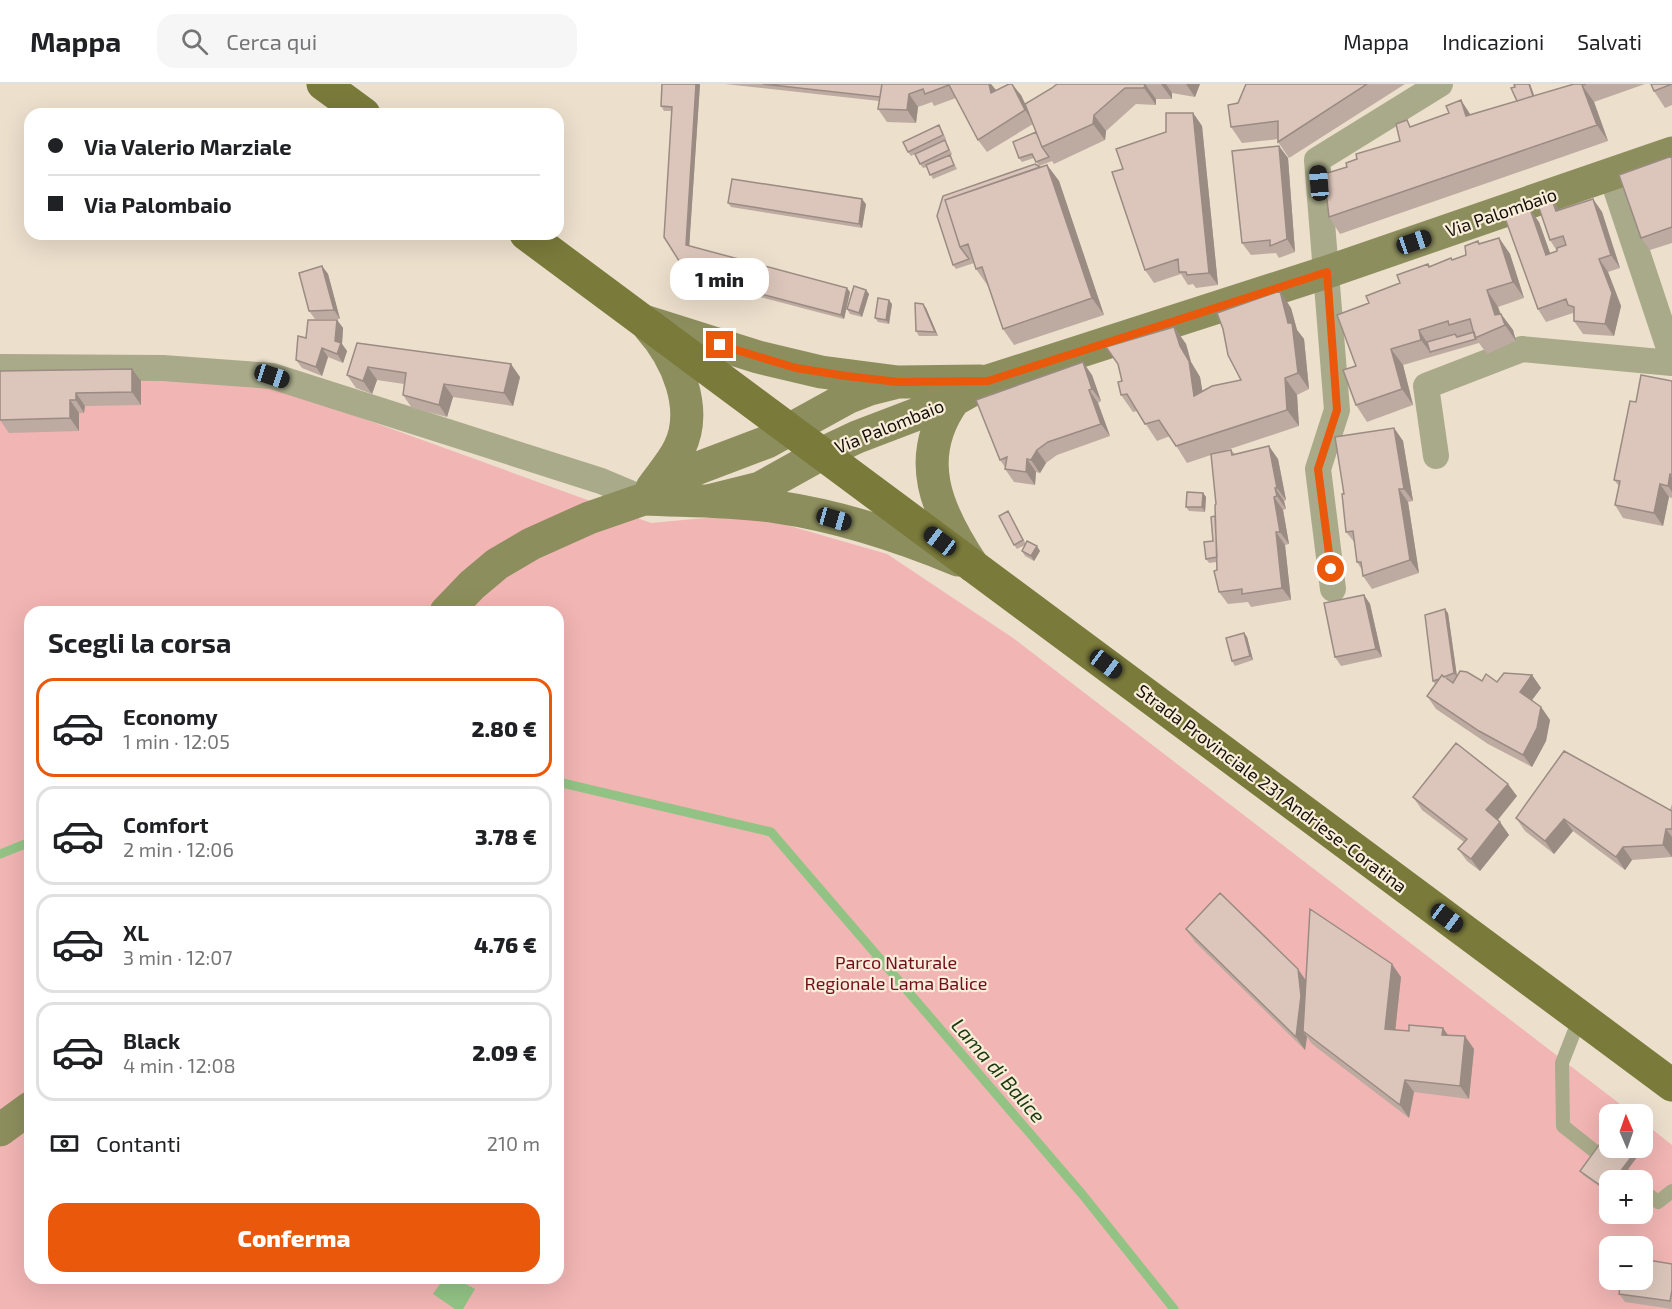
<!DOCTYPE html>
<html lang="it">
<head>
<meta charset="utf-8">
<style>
  :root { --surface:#fff; --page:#f6f6f6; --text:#202124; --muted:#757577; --line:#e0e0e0; --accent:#ea580c }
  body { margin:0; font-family:"Exo 2",sans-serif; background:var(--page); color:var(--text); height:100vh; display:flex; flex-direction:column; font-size:22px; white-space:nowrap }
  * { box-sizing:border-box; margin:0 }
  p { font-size:20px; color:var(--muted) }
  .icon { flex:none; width:33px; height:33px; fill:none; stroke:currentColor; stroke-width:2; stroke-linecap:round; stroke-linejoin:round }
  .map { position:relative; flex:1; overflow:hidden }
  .sheet { position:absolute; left:24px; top:522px; width:540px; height:678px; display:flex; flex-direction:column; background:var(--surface); border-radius:18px; box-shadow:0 6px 24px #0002 }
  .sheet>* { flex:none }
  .banner { position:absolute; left:24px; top:24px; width:540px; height:132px; border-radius:18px; box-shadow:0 6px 24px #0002; display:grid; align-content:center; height:132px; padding:0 24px; background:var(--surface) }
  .needle { width:39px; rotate:358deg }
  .buttons { position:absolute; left:1599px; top:1020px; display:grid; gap:12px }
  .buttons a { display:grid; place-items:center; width:54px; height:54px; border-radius:12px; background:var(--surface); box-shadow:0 6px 24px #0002; font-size:30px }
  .end { position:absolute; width:27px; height:27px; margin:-14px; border:8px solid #ea580c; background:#fff; box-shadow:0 0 0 3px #fff }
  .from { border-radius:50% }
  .bubble { position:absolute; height:42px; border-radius:18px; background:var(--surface); box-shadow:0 6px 24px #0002; font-size:20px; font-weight:800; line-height:42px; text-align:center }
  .car { position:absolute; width:18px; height:36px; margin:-18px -9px; border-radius:8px; box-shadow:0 0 4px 2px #0007; background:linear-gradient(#222 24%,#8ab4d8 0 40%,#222 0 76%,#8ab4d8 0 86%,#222 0) }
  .banner b { display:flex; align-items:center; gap:21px; height:57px; font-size:22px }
  .banner b+b { border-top:2px solid var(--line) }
  .banner i { width:15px; height:15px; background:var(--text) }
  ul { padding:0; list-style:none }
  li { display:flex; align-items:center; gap:18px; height:99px; margin:0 12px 9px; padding:0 12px; border:3px solid var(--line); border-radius:18px }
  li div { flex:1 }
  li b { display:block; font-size:22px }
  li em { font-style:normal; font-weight:800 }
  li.active { border-color:var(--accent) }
  li>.icon { width:54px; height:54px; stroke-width:1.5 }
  h2 { padding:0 24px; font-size:27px; line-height:72px }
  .pay { display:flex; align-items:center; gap:15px; height:66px; padding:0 24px; font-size:22px }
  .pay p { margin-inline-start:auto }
  .button { display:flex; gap:12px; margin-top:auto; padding:12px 24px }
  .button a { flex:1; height:69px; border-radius:18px; background:var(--accent); color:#fff; font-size:24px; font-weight:800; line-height:69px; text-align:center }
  header { display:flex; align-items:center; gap:36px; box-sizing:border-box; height:84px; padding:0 30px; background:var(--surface); border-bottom:2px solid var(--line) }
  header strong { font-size:28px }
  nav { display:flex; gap:33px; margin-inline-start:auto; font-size:21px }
  .search { width:420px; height:54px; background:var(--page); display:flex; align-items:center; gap:15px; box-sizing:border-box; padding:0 21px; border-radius:18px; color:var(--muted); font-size:22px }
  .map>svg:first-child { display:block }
  .green { fill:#f1b5b3; fill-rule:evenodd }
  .water { fill:#92c385 }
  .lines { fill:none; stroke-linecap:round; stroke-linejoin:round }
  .stream { stroke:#92c385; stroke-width:9 }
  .lane { stroke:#a8aa89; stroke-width:14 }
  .street { stroke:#a8aa89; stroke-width:26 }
  .secondary { stroke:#8d8e5d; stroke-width:33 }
  .primary { stroke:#7a7a3b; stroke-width:33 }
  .wall { fill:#bdaaa1 }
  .shaded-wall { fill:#9a8b83 }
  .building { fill:#dcc6bb; stroke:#9a8b83; stroke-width:1.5 }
  .route { stroke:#ea580c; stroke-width:8 }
  .labels { text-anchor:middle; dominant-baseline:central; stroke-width:4.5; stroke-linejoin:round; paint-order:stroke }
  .street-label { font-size:18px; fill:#141009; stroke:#f9edd9 }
  .park-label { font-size:18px; fill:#710d1d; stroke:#f9edd9 }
  .water-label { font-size:20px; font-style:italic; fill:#18390e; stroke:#f9edd9 }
</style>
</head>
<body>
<header>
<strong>Mappa</strong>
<div class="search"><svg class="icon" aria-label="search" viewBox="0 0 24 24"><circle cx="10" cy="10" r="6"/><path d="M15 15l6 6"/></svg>Cerca qui</div>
<nav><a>Mappa</a><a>Indicazioni</a><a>Salvati</a></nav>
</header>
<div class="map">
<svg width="1672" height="1225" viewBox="0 0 1672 1225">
  <rect width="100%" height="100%" fill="#ecdfcc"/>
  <path class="green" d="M243,291L651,439L748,430L887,470L1013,554L1633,1030H1610V1064H1642L1643,1038L1672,1061V1225H0V292ZM30,528H558V1194H30ZM1610,1096H1642V1130H1610ZM1610,1162H1642V1196H1610Z"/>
  <path class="water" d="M444,1194H455L475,1205L463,1225H455L433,1210Z"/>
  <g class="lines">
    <path class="stream" d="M558,698L771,748L1082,1110L1174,1225
      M0,770L30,758"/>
    <path class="lane" d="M1580,933L1562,979L1563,1042L1631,1096
      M1642,1106L1658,1118L1672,1107"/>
    <path class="street" d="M1611,90L1668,261
      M0,283L163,284L272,292L601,397L644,415
      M1436,372L1426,302L1522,265L1672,279
      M1333,505L1318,385L1337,326L1317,76L1440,0"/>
    <path class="secondary" d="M647,238L758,273L821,288L898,298L980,297
      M649,243C677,274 699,325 679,365C672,379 661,391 652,404
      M954,316C912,374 937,428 973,482
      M644,415C688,417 733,416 777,423C839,432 900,452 958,476
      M708,417L760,404L823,369L857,353L954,316L988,297L1327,188L1672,69
      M446,528L472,501L497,480L531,460L589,434L644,415L667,399L693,386L767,358L847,314L870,305L898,298
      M0,1046L30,1024"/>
    <path class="primary" d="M323,0L364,30
      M526,150L1672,1001"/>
  </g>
  <path class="wall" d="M662,0H700L689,162L850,208L844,235L691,195L664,153L672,27H664L661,22Z
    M725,0H991L996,7L1021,11L1028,26L1057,0H1200L1195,13L1172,9V15H1156V21L1136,20L1106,47L1105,56L1054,80L1052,77L1039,82L1034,74L1022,78L1019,74L1036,48L1033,40L987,68L978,56L956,14L934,22L932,18L918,23L916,39L887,38L878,25L879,17Z
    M1246,0H1405L1289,74L1278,58V55L1242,59L1231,43Z
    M1514,0H1530L1534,12L1574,0H1645L1594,18L1608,57L1340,150L1329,133L1347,83L1357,75L1400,57L1412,42L1471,31L1517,17Z
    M1672,0V21L1665,24L1654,7Z
    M1193,29L1202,42L1218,201L1196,204L1193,200L1188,201L1181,190L1154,199L1145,186L1123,85L1166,48Z
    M942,46L946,55L911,72L908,68Z
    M945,56L952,70L950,72L957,85L933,95L927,83L923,84L920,80Z
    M1279,62L1288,74L1295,168L1279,174L1276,169L1251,171L1242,159Z
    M1672,72V159L1650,166L1641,154Z
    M1047,81L1059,97L1104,231L1014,261L1003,245L988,201V202L976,185L974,179L956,185L953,181L943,112Z
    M1593,115L1602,128L1620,184L1608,188L1621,222L1614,252L1583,250L1574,237L1573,229L1546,238L1538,225L1539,138L1550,169L1557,167L1550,156L1552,116L1559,126Z
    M728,119L866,120L862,144L731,123Z
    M1499,154L1510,170L1524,214L1498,223L1501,230L1513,246L1516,257L1487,270L1479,259L1403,281L1413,321L1367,338L1356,321V282L1369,219L1428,180L1430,182L1452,176L1466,171L1480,159Z
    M322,182L328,190L340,235H315L309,227Z
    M866,206L869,210L862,233L850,230L847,225Z
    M892,220L889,240L878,238L875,234Z
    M926,224L938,252H919L916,247Z
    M1291,224L1297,246L1304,255L1309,305L1297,311L1299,342L1224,367L1231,366L1235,370L1278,375L1286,416L1284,417L1286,425L1283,426L1289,460L1285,461L1291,516L1251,523L1248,518L1228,520L1219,508L1217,478L1209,479L1206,475L1213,457L1216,420L1211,371L1187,379L1170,352L1157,357L1137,327L1133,328L1121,311L1122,297L1119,281L1106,263L1174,243L1186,260L1191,278L1200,293L1202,307L1241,296Z
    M337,236L343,244L342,260L347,267L343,279L328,273L322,292L302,284L296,276L306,254Z
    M357,259L520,293L513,322L453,313L447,333L412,324L403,311L404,300L377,296L372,310L356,304L347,291Z
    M132,285L141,297V321L85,322L84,329H79V347L9,349L0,336Z
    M1092,291L1101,317L1098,319L1110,352L1057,371L1046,379L1040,389L1036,388L1035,401L1014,398L1005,385V383L1000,376Z
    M1672,297V414L1669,413L1663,442L1623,434L1615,421L1619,402L1614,396L1636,318Z
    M1394,344L1403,357L1413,417L1408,418L1419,489L1372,505L1363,492L1362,486L1357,478L1355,459L1346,448L1344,410Z
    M1203,409L1206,413L1205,428L1189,427L1186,423Z
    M1008,427L1026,460L1040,467L1034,477L1025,472L1022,467L1025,461L1017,465L1014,461Z
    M1364,511L1370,520L1382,573L1341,582L1335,573Z
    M1448,529L1457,592L1482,597L1497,598L1532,591L1541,604L1532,616L1541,623L1550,636L1546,657L1532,683L1488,660L1436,625L1427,612L1435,600L1433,597Z
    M1244,549L1247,553L1253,576L1235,582L1232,577Z
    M1517,712L1498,736L1509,751L1480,787L1467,777L1458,765L1464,758L1422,726L1413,713Z
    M1672,720V773L1632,776L1625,786L1573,747L1554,770L1525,747L1516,734L1670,726Z
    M1186,845L1306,896L1401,893L1395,946L1409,947L1443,944L1448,951L1474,965L1469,1015L1414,1008L1409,1034L1312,960L1307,953L1305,966L1195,858Z
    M1649,1048L1652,1053L1620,1096H1610V1110L1583,1091L1580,1087Z
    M1672,1180V1225L1625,1218L1619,1210Z"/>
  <path class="shaded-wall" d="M696,0H700L689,166L686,161Z
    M989,0H991L996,6L1000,22L991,9Z
    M1012,0L1021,11L1034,39L1025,26Z
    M1145,0L1156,15V21L1144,4Z
    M1161,0H1166L1172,9V15Z
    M1186,0H1200L1195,13Z
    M1529,0H1530L1541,30L1538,25Z
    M1582,1L1594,18L1608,57L1597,41Z
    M909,10L918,23L916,39L907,26Z
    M1461,16L1472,33L1466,32Z
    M1193,29L1202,42L1218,201L1209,189Z
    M1094,31L1106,47L1105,56L1093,40Z
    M1279,62L1288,74L1295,168L1287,155Z
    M1047,81L1059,97L1104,231L1092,214Z
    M862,115L866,120L862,144L859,140Z
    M1593,115L1602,128L1620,184L1611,171Z
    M1552,116L1561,129L1556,127Z
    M1530,125L1539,138L1555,183L1546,171Z
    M1499,154L1510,170L1524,214L1513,198Z
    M1599,175L1608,188L1621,222L1614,252L1605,240Z
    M322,182L328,190L340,235L334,226Z
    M847,204L850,208L844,235L841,231Z
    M866,206L869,210L862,233L859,229Z
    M1487,206L1498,223L1504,241L1495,231Z
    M1280,207L1291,224L1297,246L1304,255L1309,305L1298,289L1288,239Z
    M889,216L892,220L889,240L886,236Z
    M923,220L926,224L938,252L935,248Z
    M1501,230L1513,246L1516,257L1505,241Z
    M337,236L343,244L342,260L347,267L343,279L337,270L335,257Z
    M1174,243L1186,260L1191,278L1200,293L1206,328L1194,312Z
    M1419,246L1430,263V268L1421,256Z
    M322,264L328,273L322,292L316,283Z
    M1391,265L1403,281L1413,321L1402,305Z
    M1083,278L1092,291L1101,317L1092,305Z
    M511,280L520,293L513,322L504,309Z
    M368,283L377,296L372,310L363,297Z
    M132,285L141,297V321L132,308Z
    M1285,294L1297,311L1299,342L1287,326Z
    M444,300L453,313L447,333L439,321Z
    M1089,306L1098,319L1110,352L1101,340Z
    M76,309L85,322L84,329L76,316Z
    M70,316L79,329V347L70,334Z
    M1394,344L1403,357L1413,417L1404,405Z
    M1269,362L1278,375L1286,416L1277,404Z
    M1037,366L1046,379L1040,389L1031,376Z
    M1027,375L1036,388L1035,401L1026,388Z
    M1670,390L1672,393V408L1668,402Z
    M1660,400L1669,413L1663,442L1654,429Z
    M1275,404L1284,417L1286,425L1277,412Z
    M1399,405L1408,418L1419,489L1410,476Z
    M1203,409L1206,413L1205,428L1202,423Z
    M1274,413L1283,426L1289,460L1280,448Z
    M1276,448L1285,461L1291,516L1282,504Z
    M1037,462L1040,467L1034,477L1031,472Z
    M1364,511L1370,520L1382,573L1376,565Z
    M1445,525L1448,529L1457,593L1454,589Z
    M1244,549L1247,553L1253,576L1250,572Z
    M1532,591L1541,604L1529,620L1520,608Z
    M1541,623L1550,636L1546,657L1532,683L1523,671Z
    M1508,700L1517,712L1495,739L1486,726Z
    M1564,735L1573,747L1554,770L1545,757Z
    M1500,738L1509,751L1480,787L1471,775Z
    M1666,745L1672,753V773L1663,761Z
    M1623,763L1632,776L1625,786L1616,773Z
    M1392,880L1401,893L1394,958L1385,945Z
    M1298,885L1307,898L1303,947L1307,953L1305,966L1296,953Z
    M1443,944L1452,957L1442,951Z
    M1465,952L1474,965L1469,1015L1460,1002Z
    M1405,996L1414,1008L1409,1034L1400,1021Z
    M1649,1048L1652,1053L1620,1096H1614L1638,1064H1642V1057Z"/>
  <path class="building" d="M662,0H696L686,161L847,204L841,231L688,191L664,153L672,23L661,22Z
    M763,0H882L880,13Z
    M882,0H989L991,9L1009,0H1012L1025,26L978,56L949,1L925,10L923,5L909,10L907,26L878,25Z
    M1057,0H1145L1144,4H1125L1094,31L1093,40L1042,63L1025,20L1052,4Z
    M1246,0H1367L1278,58V37L1231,43L1228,21L1238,19Z
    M1514,0H1529L1533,12L1517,17L1511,4L1515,3Z
    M1574,0H1586L1582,1L1597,41L1329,133L1324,90L1347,83L1346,79L1357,75L1356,70L1400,57L1396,40L1407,36L1410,43L1449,29L1446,22L1461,16L1466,32Z
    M1651,0H1672L1654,7Z
    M1166,29H1193L1209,189L1187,191L1186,188H1179L1178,175L1145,186L1112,88L1123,85L1116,65L1166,48Z
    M939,41L943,51L908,68L903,58Z
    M1036,48L1042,63L1049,73L1036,78L1032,70L1019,74L1013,58Z
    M945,56L949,66L920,80L915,70Z
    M1279,62L1287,155L1270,162V156L1242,159L1232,67Z
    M950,71L954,81L930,91L926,81Z
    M1672,72V143L1641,154L1619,91Z
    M1035,80L1040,83L945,116L960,163L969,175L953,181L937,132L943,112Z
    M1047,81L1092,214L1003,245L982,183L976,185L968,160L960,163L945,116Z
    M732,95L862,115L859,140L728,119Z
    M1593,115L1611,171L1599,175L1612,209L1605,240L1574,237V223L1568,221L1566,215L1538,225L1505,134L1530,125L1546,171L1557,167V164L1566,161L1563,152L1550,156L1538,121L1552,116L1556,127Z
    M1499,154L1513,198L1487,206L1495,231L1501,230L1505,241L1475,254L1470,235L1449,241L1448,237L1419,246L1421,256L1391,265L1402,305L1356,321L1343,286L1356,282L1337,231L1369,219L1366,212L1400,199L1397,191L1428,180L1429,183L1451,174L1452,176L1466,171L1465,162L1478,157L1479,160Z
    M322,182L334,226L309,227L299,189Z
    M854,202L866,206L859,229L847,225Z
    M1280,207L1288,239H1292L1298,289L1285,294L1287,326L1176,362L1159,336L1145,340L1127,310L1121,311L1118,298L1122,297L1118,280L1106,263L1174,243L1180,262L1189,277L1194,312L1212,302L1241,296L1228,271L1223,245L1217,229Z
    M878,214L889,216L886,236L875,234Z
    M915,219L923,220L935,248L916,247Z
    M308,236H337L335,257L341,259L337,270L322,264L316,283L296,276L298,252L306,254Z
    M1474,248L1476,255L1430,268L1427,258L1455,250L1457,253Z
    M357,259L511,280L504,309L444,300L439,321L403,311L406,289L368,283L363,297L347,291Z
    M1083,278L1092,305L1089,306L1101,340L1048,358L1037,366L1031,376L1027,375L1026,388L1005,385L1007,373L1000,376L976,316Z
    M132,285V308L76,309V316H70V334L0,336V287Z
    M1641,291L1672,297V391L1670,390L1668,402L1660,400L1654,429L1615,421L1620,397L1614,396L1630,317L1636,318Z
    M1394,344L1404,405H1399L1410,476L1363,492L1361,478H1357L1353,447L1346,448L1342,410H1344L1335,353Z
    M1269,362L1277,404H1275L1277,412L1274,413L1280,448H1276L1282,504L1242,510V505L1219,508L1214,487L1217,486L1215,421L1216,420L1211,370L1231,366L1232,371Z
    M1187,408L1203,409L1202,423H1186Z
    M1008,427L1023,456L1014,461L999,432Z
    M1215,432L1217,473L1206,475L1204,458L1213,457L1211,433Z
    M1027,457L1037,462L1031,472L1022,467Z
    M1364,511L1376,565L1335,573L1324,519Z
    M1445,525L1454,589L1444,593L1442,591L1439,595L1433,597L1425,531Z
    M1244,549L1250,572L1232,577L1226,554Z
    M1460,587L1467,588L1482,597L1486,590L1497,598L1504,589L1532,591L1520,608L1541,623L1537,644L1523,671L1479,647L1427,612L1442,591L1453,599Z
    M1456,659L1508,700L1486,726L1500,738L1471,775L1458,765L1467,755L1413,713Z
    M1564,667L1672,727V745H1666L1663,761L1623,763L1616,773L1564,735L1545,757L1516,734Z
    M1220,809L1298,885L1301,912L1296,953L1186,845Z
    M1310,825L1392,880L1385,945L1409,947V941L1443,944L1442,951L1465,952L1460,1002L1405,996L1400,1021L1303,947Z
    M1642,1043L1649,1048L1642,1057Z
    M1610,1046V1064H1638L1614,1096H1610V1103L1607,1106L1580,1087Z
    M1642,1175L1672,1180V1206L1670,1217L1619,1210L1621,1196H1642Z"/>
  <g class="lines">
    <path class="route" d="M720,261L796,284L846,292L898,298L988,297L1327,188L1337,326L1318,385L1331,485"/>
  </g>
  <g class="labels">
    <g class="street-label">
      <text transform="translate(1501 128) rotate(-19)">Via Palombaio</text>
      <text transform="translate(889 342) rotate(-22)">Via Palombaio</text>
      <text transform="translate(1272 704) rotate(37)">Strada Provinciale 231 Andriese-Coratina</text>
    </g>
    <g class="park-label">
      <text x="896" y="878">Parco Naturale<tspan x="896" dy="21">Regionale Lama Balice</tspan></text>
    </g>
    <g class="water-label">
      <text transform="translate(999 986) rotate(49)">Lama di Balice</text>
    </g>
  </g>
</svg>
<div class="buttons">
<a><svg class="needle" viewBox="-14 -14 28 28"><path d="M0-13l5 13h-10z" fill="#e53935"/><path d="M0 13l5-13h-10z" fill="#757577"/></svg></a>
<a>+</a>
<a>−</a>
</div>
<i class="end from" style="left:1331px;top:485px"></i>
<i class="end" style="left:720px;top:261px"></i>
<div class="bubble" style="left:670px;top:174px;width:99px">1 min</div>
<i class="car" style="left:1319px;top:99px;rotate:355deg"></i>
<i class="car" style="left:1414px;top:158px;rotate:71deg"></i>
<i class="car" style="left:272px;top:292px;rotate:108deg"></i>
<i class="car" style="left:834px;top:435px;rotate:106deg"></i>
<i class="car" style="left:940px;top:457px;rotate:307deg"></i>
<i class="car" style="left:1106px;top:580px;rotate:127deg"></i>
<i class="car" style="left:1447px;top:834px;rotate:127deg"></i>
<div class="banner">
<b><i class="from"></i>Via Valerio Marziale</b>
<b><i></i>Via Palombaio</b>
</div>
<section class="sheet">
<h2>Scegli la corsa</h2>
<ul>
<li class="active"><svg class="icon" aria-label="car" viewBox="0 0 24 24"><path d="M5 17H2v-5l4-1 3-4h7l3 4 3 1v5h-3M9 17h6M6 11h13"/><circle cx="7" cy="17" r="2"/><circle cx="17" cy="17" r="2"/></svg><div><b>Economy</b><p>1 min · 12:05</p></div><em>2.80 €</em></li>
<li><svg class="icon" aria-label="car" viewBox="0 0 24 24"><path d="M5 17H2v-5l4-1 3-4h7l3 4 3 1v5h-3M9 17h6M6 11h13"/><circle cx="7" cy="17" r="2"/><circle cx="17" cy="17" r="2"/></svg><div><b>Comfort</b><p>2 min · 12:06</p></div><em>3.78 €</em></li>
<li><svg class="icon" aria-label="car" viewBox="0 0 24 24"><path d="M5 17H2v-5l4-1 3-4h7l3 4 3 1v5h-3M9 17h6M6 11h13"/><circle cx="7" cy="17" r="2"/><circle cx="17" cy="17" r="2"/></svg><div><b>XL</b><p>3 min · 12:07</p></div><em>4.76 €</em></li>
<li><svg class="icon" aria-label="car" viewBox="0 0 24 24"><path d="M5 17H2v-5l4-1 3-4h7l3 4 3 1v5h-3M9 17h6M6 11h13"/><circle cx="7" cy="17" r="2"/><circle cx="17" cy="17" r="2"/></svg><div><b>Black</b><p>4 min · 12:08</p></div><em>2.09 €</em></li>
</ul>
<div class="pay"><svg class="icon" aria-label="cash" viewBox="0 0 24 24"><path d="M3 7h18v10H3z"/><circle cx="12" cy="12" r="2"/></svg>Contanti<p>210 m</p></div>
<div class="button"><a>Conferma</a></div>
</section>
</div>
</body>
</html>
